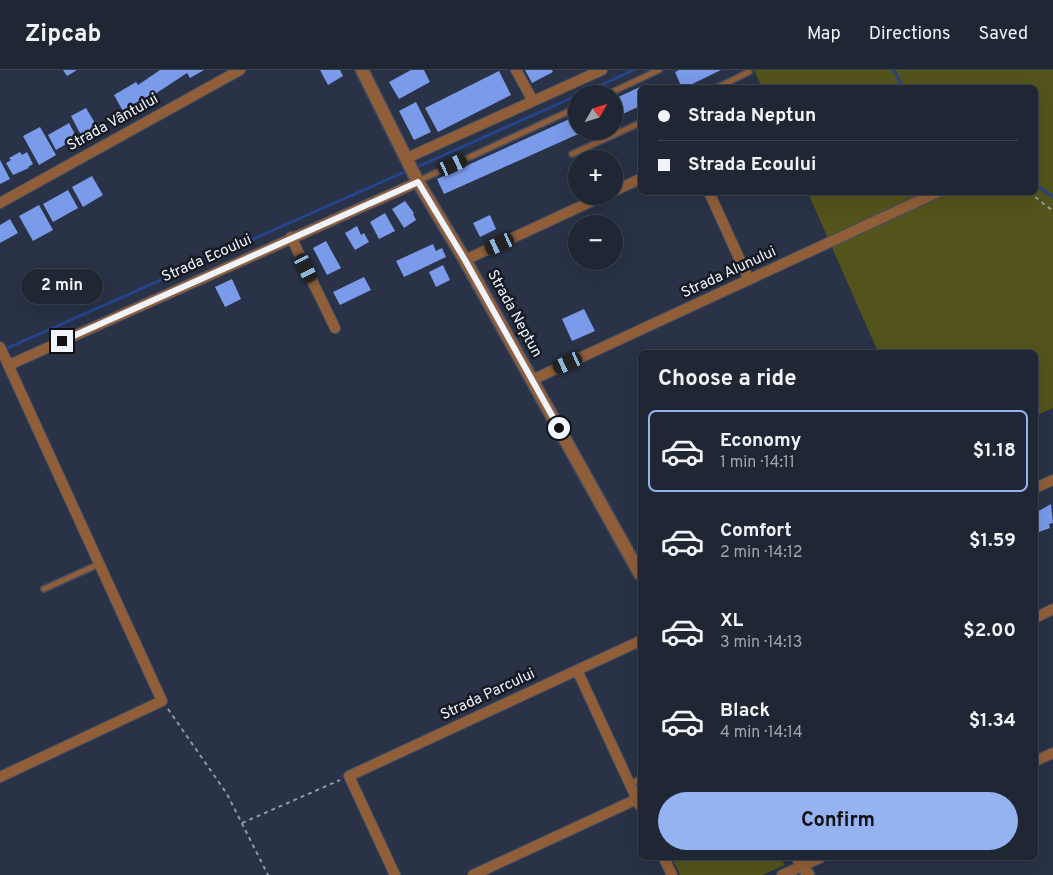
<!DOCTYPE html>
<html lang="en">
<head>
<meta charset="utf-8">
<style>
  :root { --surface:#1f2634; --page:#2c3240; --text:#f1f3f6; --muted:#a1a5ac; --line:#3c434f; --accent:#95b2f1 }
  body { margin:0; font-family:Overpass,sans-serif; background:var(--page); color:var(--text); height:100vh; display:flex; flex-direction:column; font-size:19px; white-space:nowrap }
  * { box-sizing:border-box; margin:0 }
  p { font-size:16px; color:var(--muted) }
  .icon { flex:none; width:28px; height:28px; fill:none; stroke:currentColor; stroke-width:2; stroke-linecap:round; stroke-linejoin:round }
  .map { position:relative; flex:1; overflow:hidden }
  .details { position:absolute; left:638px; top:280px; width:400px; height:510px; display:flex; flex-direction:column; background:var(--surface); border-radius:8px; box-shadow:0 5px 20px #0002,0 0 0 1px var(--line) }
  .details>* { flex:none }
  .guide { position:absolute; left:638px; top:15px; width:400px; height:110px; border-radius:8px; box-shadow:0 5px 20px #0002,0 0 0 1px var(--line); display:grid; align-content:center; height:110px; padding:0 20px; background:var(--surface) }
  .needle { width:32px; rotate:51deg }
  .tools { position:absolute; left:568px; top:15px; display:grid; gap:10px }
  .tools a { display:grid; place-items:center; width:55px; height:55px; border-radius:50%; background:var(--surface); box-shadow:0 5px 20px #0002,0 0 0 1px var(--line); font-size:25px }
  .end { position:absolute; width:22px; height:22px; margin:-11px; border:6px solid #eff4ff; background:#111; box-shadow:0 0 0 2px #111 }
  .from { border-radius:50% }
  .bubble { position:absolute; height:35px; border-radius:18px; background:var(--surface); box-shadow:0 5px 20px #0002,0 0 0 1px var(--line); font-size:16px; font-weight:700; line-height:35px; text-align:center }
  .car { position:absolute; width:15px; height:30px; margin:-15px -8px; border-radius:6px; box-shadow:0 0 4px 1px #0007; background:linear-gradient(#222 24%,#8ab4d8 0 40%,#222 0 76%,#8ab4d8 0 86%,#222 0) }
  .guide b { display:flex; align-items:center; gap:18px; height:48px; font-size:19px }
  .guide b+b { border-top:1px solid var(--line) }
  .guide i { width:12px; height:12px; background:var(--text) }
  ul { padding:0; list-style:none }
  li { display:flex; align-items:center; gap:15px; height:82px; margin:0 10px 8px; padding:0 10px; border:2px solid transparent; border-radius:8px }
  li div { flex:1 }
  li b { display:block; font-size:19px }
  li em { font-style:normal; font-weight:700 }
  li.on { border-color:var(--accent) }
  li>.icon { width:45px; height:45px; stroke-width:1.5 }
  h2 { padding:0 20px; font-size:22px; line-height:60px }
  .button { display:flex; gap:10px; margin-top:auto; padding:10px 20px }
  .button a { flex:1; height:58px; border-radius:30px; background:var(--accent); color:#111; font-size:20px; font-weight:700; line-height:58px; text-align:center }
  header { display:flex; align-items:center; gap:30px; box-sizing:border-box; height:70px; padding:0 25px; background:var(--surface); border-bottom:1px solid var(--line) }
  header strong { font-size:24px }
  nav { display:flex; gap:28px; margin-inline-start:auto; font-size:18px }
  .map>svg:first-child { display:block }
  .green { fill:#53541b }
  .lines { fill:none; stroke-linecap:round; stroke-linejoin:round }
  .stream { stroke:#25448b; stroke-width:3 }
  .building { fill:#7a9aea }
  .service-casing { stroke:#454d60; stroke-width:8 }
  .minor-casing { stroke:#454d60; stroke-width:12 }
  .tertiary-casing { stroke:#454d60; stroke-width:15 }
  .path { stroke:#9198a7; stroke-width:2; stroke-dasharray:4 4; stroke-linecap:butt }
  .service { stroke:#905f3a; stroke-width:5 }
  .minor { stroke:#905f3a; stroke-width:10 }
  .tertiary { stroke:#905f3a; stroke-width:12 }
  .route { stroke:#eff4ff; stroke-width:6 }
  .labels { text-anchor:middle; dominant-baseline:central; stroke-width:5; stroke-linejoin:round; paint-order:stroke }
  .street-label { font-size:15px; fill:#eff4ff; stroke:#161a23 }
</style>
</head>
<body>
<header>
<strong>Zipcab</strong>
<nav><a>Map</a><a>Directions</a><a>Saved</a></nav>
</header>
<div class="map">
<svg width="1053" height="805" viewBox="0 0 1053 805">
  <rect width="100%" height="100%" fill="#293246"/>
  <path class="green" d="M754,0H1053V338L1035,346V282H878L808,123L1035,122V18L762,17Z
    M672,788H781L785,795L762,805H680Z"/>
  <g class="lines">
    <path class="stream" d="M894,0L903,18
      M581,24L634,0
      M415,98L576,26
      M1035,114L1053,127
      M3,280L409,100"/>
  </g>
  <path class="building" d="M63,0H77L67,6Z
    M160,0H204L190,8L187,3L146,30L145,28L123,41L114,25L136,12L138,15Z
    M320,0H340L343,6L328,15Z
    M411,0H424L430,12L399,29L389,12Z
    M525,0H552L553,2L532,13Z
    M679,0H721L684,18H682L675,2Z
    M499,1L511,25L438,62L425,38Z
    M644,15L645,18H640V36L614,48V29Z
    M416,32L431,62L414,70L399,41Z
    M86,38L98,58L82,67L71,46Z
    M576,46V61H585L444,124L437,109Z
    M69,53L77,68L56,80L48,65Z
    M40,57L56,85L39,95L23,66Z
    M20,82L22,85L27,82L33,94L28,97L29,98L13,105L6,93L11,90L9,88Z
    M0,90L10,109L0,114Z
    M92,106L103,125L83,137L72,117Z
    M68,120L78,138L53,152L43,134Z
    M405,131L414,143L413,144L416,150L404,158L392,139Z
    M39,135L53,160L33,171L19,146Z
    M385,143L395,161L379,169L370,152Z
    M490,145L496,159L480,167L473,153Z
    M10,149L18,163L0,173V155Z
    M357,156L361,165L364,163L369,172L355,180L345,163Z
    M326,171L341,198L327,205L313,178Z
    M433,174L436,181L442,178L446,187L404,207L396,191Z
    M443,195L450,210L436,217L429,202Z
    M364,207L371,220L340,235L333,222Z
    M232,209L241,229L225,237L215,217Z
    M584,239L595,261L572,271L562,249Z
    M1051,434L1053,453L1049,454L1050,458L1039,462L1035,443Z"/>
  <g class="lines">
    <g class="service-casing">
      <path id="service" d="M716,18L749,2
        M608,24L659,0
        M572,84L640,53
        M418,111L576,38
        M44,519L99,494
        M630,714L640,709"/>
    </g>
    <g class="minor-casing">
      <path id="minor" d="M516,0L533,31
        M407,88L602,0
        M614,121L640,109
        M709,122L749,210
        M0,133L240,0
        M291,167L335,258
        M465,190L603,126
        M0,277L162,631L0,707
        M9,295L418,112
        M532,310L938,122
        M1035,418L1053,410
        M1035,548L1053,539
        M577,600L640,736
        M1035,691L1053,683
        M664,788L672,805
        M395,805L349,706L640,571
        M473,805L637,729
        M782,805L820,788"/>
    </g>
    <g class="tertiary-casing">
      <path id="tertiary" d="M362,0L418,112L465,190L640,504
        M798,788L808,805"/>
    </g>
    <path class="path" d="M1029,122L1053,141
      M168,639L227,724L268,805
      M242,753L340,710"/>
    <use href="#service" class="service"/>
    <use href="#minor" class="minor"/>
    <use href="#tertiary" class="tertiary"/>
  </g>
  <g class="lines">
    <path class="route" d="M62,271L418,112L465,190L559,358"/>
  </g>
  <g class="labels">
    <g class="street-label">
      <text transform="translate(113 53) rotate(-29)">Strada Vântului</text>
      <text transform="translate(207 189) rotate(-24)">Strada Ecoului</text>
      <text transform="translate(729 203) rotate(-25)">Strada Alunului</text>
      <text transform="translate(514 244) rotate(61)">Strada Neptun</text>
      <text transform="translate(488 625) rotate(-25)">Strada Parcului</text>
    </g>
  </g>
</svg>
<div class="tools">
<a><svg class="needle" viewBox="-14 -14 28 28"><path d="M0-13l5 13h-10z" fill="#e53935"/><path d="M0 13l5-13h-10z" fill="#a1a5ac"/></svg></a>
<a>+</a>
<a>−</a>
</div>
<i class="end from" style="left:559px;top:358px"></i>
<i class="end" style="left:62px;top:271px"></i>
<div class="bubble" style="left:21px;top:199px;width:82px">2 min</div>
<i class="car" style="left:453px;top:95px;rotate:65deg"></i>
<i class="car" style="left:500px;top:174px;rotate:245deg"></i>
<i class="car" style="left:306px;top:198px;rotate:154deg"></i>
<i class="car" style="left:568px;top:293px;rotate:245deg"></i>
<div class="guide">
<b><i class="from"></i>Strada Neptun</b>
<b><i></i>Strada Ecoului</b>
</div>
<section class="details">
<h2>Choose a ride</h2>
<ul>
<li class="on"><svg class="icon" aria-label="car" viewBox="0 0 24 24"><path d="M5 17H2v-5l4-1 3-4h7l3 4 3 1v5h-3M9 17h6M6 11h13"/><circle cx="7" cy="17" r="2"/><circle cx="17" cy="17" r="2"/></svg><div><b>Economy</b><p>1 min · 14:11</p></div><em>$1.18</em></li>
<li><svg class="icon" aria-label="car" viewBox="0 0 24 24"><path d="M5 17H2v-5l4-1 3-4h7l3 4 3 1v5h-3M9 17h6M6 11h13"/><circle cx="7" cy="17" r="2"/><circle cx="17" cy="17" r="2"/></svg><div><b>Comfort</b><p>2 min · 14:12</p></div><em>$1.59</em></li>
<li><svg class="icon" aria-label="car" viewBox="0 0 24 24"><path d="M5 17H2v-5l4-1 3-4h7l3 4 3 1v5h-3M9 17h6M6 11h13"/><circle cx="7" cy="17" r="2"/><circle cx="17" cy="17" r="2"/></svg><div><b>XL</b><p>3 min · 14:13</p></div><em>$2.00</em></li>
<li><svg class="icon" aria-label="car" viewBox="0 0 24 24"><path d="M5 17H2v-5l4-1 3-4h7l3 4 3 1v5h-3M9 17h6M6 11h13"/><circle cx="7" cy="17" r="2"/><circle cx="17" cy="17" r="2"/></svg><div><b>Black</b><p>4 min · 14:14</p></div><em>$1.34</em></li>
</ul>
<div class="button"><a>Confirm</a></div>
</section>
</div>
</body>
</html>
